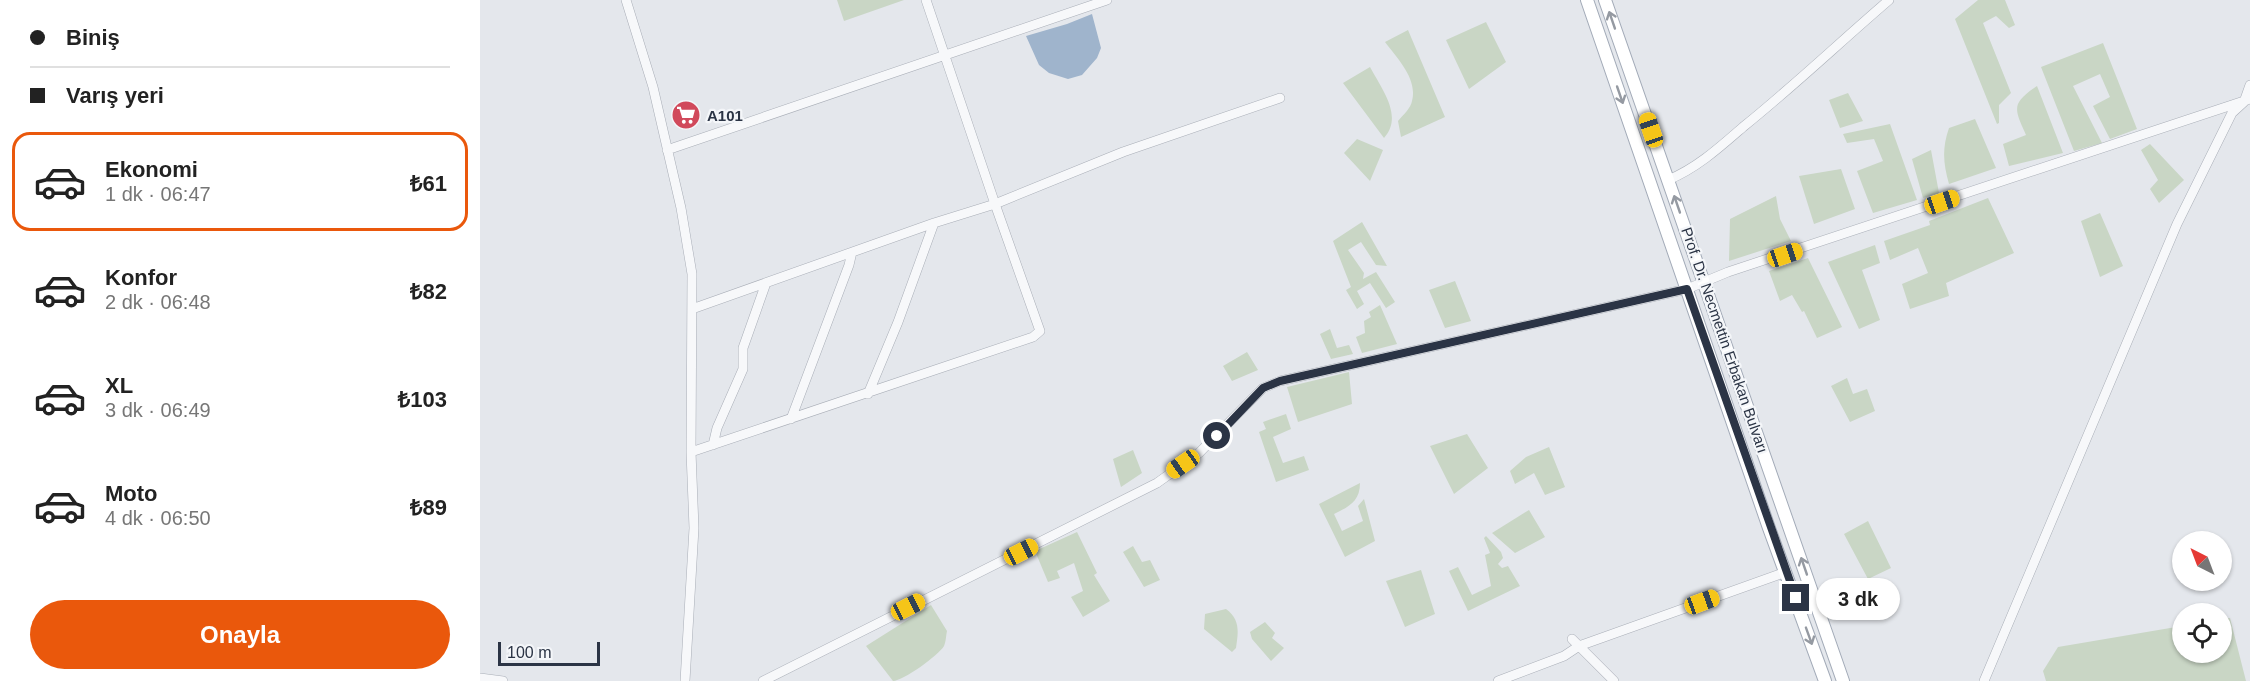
<!DOCTYPE html>
<html lang="tr">
<head>
<meta charset="utf-8">
<style>
  :root { --surface:#fff; --page:#f2f2f2; --text:#222; --muted:#767676; --line:#e0e0e0; --accent:#ea580c }
  body { margin:0; font-family:Arial,sans-serif; background:var(--page); color:var(--text); height:100vh; display:flex; flex-direction:column; font-size:22px; white-space:nowrap }
  * { box-sizing:border-box; margin:0 }
  p { font-size:20px; color:var(--muted) }
  .icon { flex:none; width:33px; height:33px; fill:none; stroke:currentColor; stroke-width:2; stroke-linecap:round; stroke-linejoin:round }
  .map { position:relative; flex:1; overflow:hidden }
  .sheet { display:flex; flex-direction:column; background:var(--surface); width:480px }
  .sheet>* { flex:none }
  .hud { display:grid; align-content:center; height:132px; padding:0 30px; background:var(--surface) }
  .needle { width:39px; rotate:318deg }
  .buttons { position:absolute; left:1692px; top:531px; display:grid; gap:12px }
  .buttons a { display:grid; place-items:center; width:60px; height:60px; border-radius:50%; background:var(--surface); box-shadow:0 2px 4px #0004; font-size:30px }
  .scale { position:absolute; left:18px; bottom:15px; width:102px; box-sizing:border-box; padding-left:6px; border:3px solid #2b3445; border-top:0; font-size:16px; line-height:21px; white-space:nowrap; color:#2b3445; -webkit-text-stroke:4px #f4f6f9; paint-order:stroke }
  .end { position:absolute; width:27px; height:27px; margin:-14px; border:8px solid #2b3445; background:#fff; box-shadow:0 0 0 3px #fff }
  .from { border-radius:50% }
  .bubble { position:absolute; height:42px; border-radius:21px; background:var(--surface); box-shadow:0 2px 4px #0004; font-size:20px; font-weight:800; line-height:42px; text-align:center }
  .car { position:absolute; width:18px; height:36px; margin:-18px -9px; border-radius:8px; box-shadow:0 0 4px 2px #0007; background:linear-gradient(#f5c518 24%,#345 0 40%,#f5c518 0 76%,#345 0 86%,#f5c518 0) }
  .hud b { display:flex; align-items:center; gap:21px; height:57px; font-size:22px }
  .hud b+b { border-top:2px solid var(--line) }
  .hud i { width:15px; height:15px; background:var(--text) }
  ul { padding:0; list-style:none }
  li { display:flex; align-items:center; gap:18px; height:99px; margin:0 12px 9px; padding:0 18px; border:3px solid transparent; border-radius:18px }
  li div { flex:1 }
  li b { display:block; font-size:22px }
  li em { font-style:normal; font-weight:800 }
  li.on { border-color:var(--accent) }
  li>.icon { width:54px; height:54px; stroke-width:1.5 }
  .cta { display:flex; gap:12px; margin-top:auto; padding:12px 30px }
  .cta a { flex:1; height:69px; border-radius:36px; background:var(--accent); color:#fff; font-size:24px; font-weight:800; line-height:69px; text-align:center }
  main { display:flex; flex:1; min-height:0 }
  .map>svg:first-child { display:block }
  .green { fill:#c9d6c5 }
  .water { fill:#9fb4cc }
  .lines { fill:none; stroke-linecap:round; stroke-linejoin:round }
  .minor-casing { stroke:#a9aeb7; stroke-width:10 }
  .major-casing { stroke:#a3abb8; stroke-width:14 }
  .minor { stroke:#f7f8fa; stroke-width:9 }
  .major { stroke:#fff; stroke-width:12 }
  .oneway { stroke:#959aa2 }
  .route { stroke:#2b3445; stroke-width:8 }
  .labels { text-anchor:middle; dominant-baseline:central; stroke-width:4.5; stroke-linejoin:round; paint-order:stroke }
  .poi-label { font-size:15px; font-weight:bold; fill:#2b3445; stroke:#f4f6f9; text-anchor:start }
  .street-label { font-size:15px; fill:#2b3445; stroke:#f4f6f9 }
</style>
</head>
<body>
<main>
<section class="sheet">
<div class="hud">
<b><i class="from"></i>Biniş</b>
<b><i></i>Varış yeri</b>
</div>
<ul>
<li class="on"><svg class="icon" aria-label="car" viewBox="0 0 24 24"><path d="M5 17H2v-5l4-1 3-4h7l3 4 3 1v5h-3M9 17h6M6 11h13"/><circle cx="7" cy="17" r="2"/><circle cx="17" cy="17" r="2"/></svg><div><b>Ekonomi</b><p>1 dk · 06:47</p></div><em>₺61</em></li>
<li><svg class="icon" aria-label="car" viewBox="0 0 24 24"><path d="M5 17H2v-5l4-1 3-4h7l3 4 3 1v5h-3M9 17h6M6 11h13"/><circle cx="7" cy="17" r="2"/><circle cx="17" cy="17" r="2"/></svg><div><b>Konfor</b><p>2 dk · 06:48</p></div><em>₺82</em></li>
<li><svg class="icon" aria-label="car" viewBox="0 0 24 24"><path d="M5 17H2v-5l4-1 3-4h7l3 4 3 1v5h-3M9 17h6M6 11h13"/><circle cx="7" cy="17" r="2"/><circle cx="17" cy="17" r="2"/></svg><div><b>XL</b><p>3 dk · 06:49</p></div><em>₺103</em></li>
<li><svg class="icon" aria-label="car" viewBox="0 0 24 24"><path d="M5 17H2v-5l4-1 3-4h7l3 4 3 1v5h-3M9 17h6M6 11h13"/><circle cx="7" cy="17" r="2"/><circle cx="17" cy="17" r="2"/></svg><div><b>Moto</b><p>4 dk · 06:50</p></div><em>₺89</em></li>
</ul>
<div class="cta"><a>Onayla</a></div>
</section>
<div class="map">
<svg width="1770" height="681" viewBox="0 0 1770 681">
  <rect width="100%" height="100%" fill="#e4e7ec"/>
  <path class="green" d="M357,0H424L364,21Z
    M1498,0H1525L1535,25L1529,28L1516,16L1503,23L1531,93L1519,105V123L1517,124L1475,19Z
    M1006,22L1026,62L989,89L966,40Z
    M928,30L965,117L921,137L918,121C923,115 931,108 932,101C938,79 917,58 905,42Z
    M1623,43L1657,129L1630,139L1613,106L1630,97L1620,74L1593,86L1622,143L1594,151L1561,67Z
    M890,67C901,88 924,116 904,138L863,83Z
    M1557,86L1583,153L1529,166L1523,144L1546,135C1534,108 1531,104 1557,86Z
    M1368,93L1383,121L1360,128L1349,100Z
    M1495,119L1516,168L1469,184C1463,163 1462,148 1469,128Z
    M1410,124L1437,200L1393,213L1377,171L1403,161L1394,139L1367,143L1363,134Z
    M877,139L903,150L890,181L864,153Z
    M1670,144L1704,180L1679,203L1670,189L1678,180L1661,150Z
    M1451,150L1459,193L1443,198L1432,159Z
    M1361,169L1375,209L1334,224L1319,176Z
    M1296,196L1300,219L1311,241L1249,261L1250,219Z
    M1508,198L1534,253L1466,283L1469,296L1430,309L1422,284L1448,273L1438,248L1410,260L1404,241L1450,225L1449,221Z
    M1620,213L1643,266L1620,277L1601,221Z
    M882,222L907,266L896,265L881,242L868,250L884,273L883,279L896,272L915,302L906,308L890,283L877,291L884,304L877,309L866,290L871,287L853,241Z
    M1395,245L1400,263L1382,270L1400,320L1379,329L1348,262Z
    M1328,258L1362,327L1337,338L1324,311L1322,312L1312,295L1300,301L1289,271Z
    M975,281L991,321L965,328L949,290Z
    M900,305L917,344L882,353L876,337L885,333L884,321L891,317L889,312Z
    M850,329L857,348L869,345L873,354L851,359L840,334Z
    M767,352L778,370L752,381L743,366Z
    M869,372L872,404L818,422L807,387Z
    M1367,378L1373,394L1387,389L1395,411L1370,422L1351,386Z
    M806,414L811,429L793,437L803,463L824,456L829,470L796,482L779,432L786,429L783,422Z
    M987,434L1008,468L974,494L950,446Z
    M1069,447L1085,487L1065,495L1054,473L1035,484L1030,471L1046,457Z
    M653,450L662,473L641,487L633,459Z
    M880,483C880,502 868,507 854,514L862,531L883,521L878,506L884,499L895,541L865,557L839,504Z
    M1049,510L1065,537L1035,553L1012,533Z
    M1388,521L1411,568L1388,579L1364,534Z
    M597,532L617,573L614,575L630,601L603,617L591,597L603,591L594,563L577,571L580,578L568,582L555,551Z
    M1006,536L1021,552L1023,558L1018,564L1022,568L1028,566L1040,586L988,611L969,571L978,567L992,595L1011,586L1005,555L1010,553L1004,538Z
    M653,546L662,562L670,560L680,580L664,587L643,552Z
    M941,570L955,614L925,627L906,581Z
    M451,605L467,631C466,635 466,642 464,646C459,655 423,681 413,681L386,646Z
    M746,609C761,620 758,633 756,648L752,652L724,629L725,614Z
    M1750,618L1766,681H1566L1563,671L1578,647L1702,626V652H1742V619Z
    M785,622L795,633L792,638L804,648L791,661L772,639L770,632Z"/>
  <path class="water" d="M612,14L621,48L617,58L602,75L588,79L569,73L559,65L546,36L587,24Z"/>
  <g class="lines">
    <g class="minor-casing">
      <path id="minor" d="M146,0L173,87L201,208L212,274L211,452L214,528L205,681
        M446,0L515,204L643,152L800,98
        M187,150L627,0
        M1188,180C1217,168 1240,147 1263,127C1314,86 1360,42 1409,0
        M388,394L418,322L454,223
        M311,419L369,265L372,252
        M233,445L237,428L263,369V348L286,283
        M211,452L553,337L560,331L515,204L454,223L212,309
        M1092,639L1134,681
        M0,678L23,681
        M283,681L677,483L719,453L783,388L800,381L1207,289L1248,272L1770,99
        M1018,681L1084,656L1099,646L1306,572
        M1504,681L1697,224L1752,113L1764,102L1770,85"/>
    </g>
    <g class="major-casing">
      <path id="major" d="M1107,0L1289,528L1345,681
        M1125,0L1363,681"/>
    </g>
    <use href="#minor" class="minor"/>
    <use href="#major" class="major"/>
  </g>
  <defs><path id="oneway-shaft" d="M-6 0H5M1.5-3L5.5 0L1.5 3" fill="none" stroke-width="1.6" stroke-linecap="round" stroke-linejoin="round" transform="scale(1.5)"/></defs>
  <g class="oneway">
    <use href="#oneway-shaft" transform="translate(1132 20) rotate(-109)"/>
    <use href="#oneway-shaft" transform="translate(1140 95) rotate(71)"/>
    <use href="#oneway-shaft" transform="translate(1197 204) rotate(-109)"/>
    <use href="#oneway-shaft" transform="translate(1324 566) rotate(-109)"/>
    <use href="#oneway-shaft" transform="translate(1329 636) rotate(70)"/>
  </g>
  <g class="lines">
    <path class="route" d="M737,436L783,388L800,381L1207,289L1316,598"/>
  </g>
  <defs>
    <g id="supermarket-disc" transform="scale(1.5)"><circle r="9.5" fill="#d1495b" stroke="#f4f6f9"/><path d="M-6-5.5h2.5l.6 2H6L4.5 2H-2.5L-4.4-4H-6ZM-1.5 3.2a1.3 1.3 0 1 0 .1 0ZM3 3.2a1.3 1.3 0 1 0 .1 0Z" fill="#fff"/></g>
  </defs>
  <g fill-rule="evenodd">
    <use href="#supermarket-disc" x="206" y="115"/>
  </g>
  <g class="labels">
    <g class="poi-label">
      <text x="227" y="115">A101</text>
    </g>
    <g class="street-label">
      <text transform="translate(1245 340) rotate(71)">Prof. Dr. Necmettin Erbakan Bulvarı</text>
    </g>
  </g>
</svg>
<div class="buttons">
<a><svg class="needle" viewBox="-14 -14 28 28"><path d="M0-13l5 13h-10z" fill="#e53935"/><path d="M0 13l5-13h-10z" fill="#767676"/></svg></a>
<a><svg class="icon" aria-label="locate" viewBox="0 0 24 24"><circle cx="12" cy="12" r="6"/><path d="M12 2v4M12 18v4M2 12h4M18 12h4"/></svg></a>
</div>
<div class="scale">100 m</div>
<i class="end from" style="left:737px;top:436px"></i>
<i class="end" style="left:1316px;top:598px"></i>
<div class="bubble" style="left:1336px;top:578px;width:84px">3 dk</div>
<i class="car" style="left:1171px;top:130px;rotate:341deg"></i>
<i class="car" style="left:1462px;top:202px;rotate:71deg"></i>
<i class="car" style="left:1305px;top:255px;rotate:71deg"></i>
<i class="car" style="left:703px;top:464px;rotate:235deg"></i>
<i class="car" style="left:541px;top:552px;rotate:63deg"></i>
<i class="car" style="left:1222px;top:602px;rotate:70deg"></i>
<i class="car" style="left:428px;top:607px;rotate:63deg"></i>
</div>
</main>
</body>
</html>
